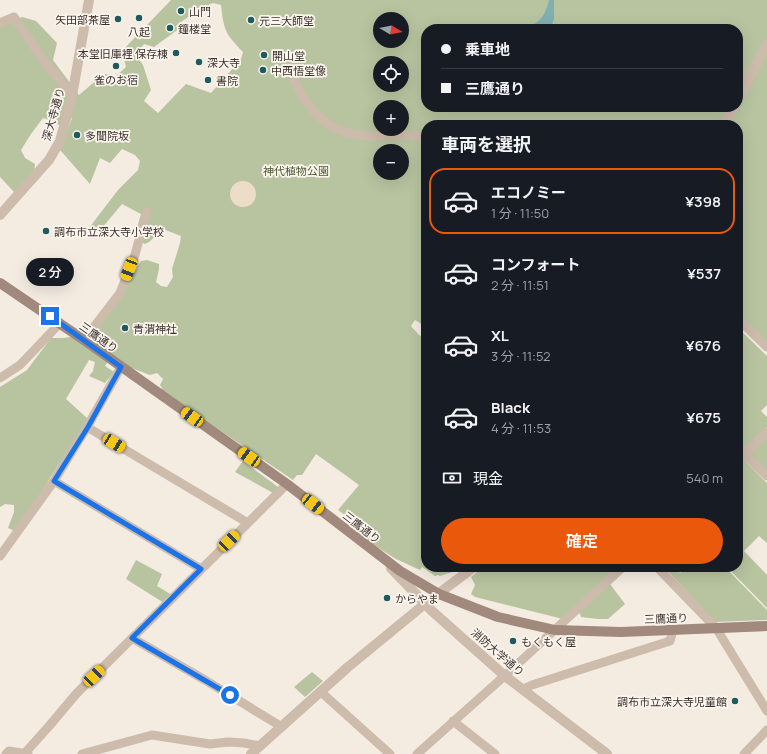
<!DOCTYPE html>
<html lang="ja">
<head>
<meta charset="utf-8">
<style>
  :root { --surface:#171b24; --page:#242831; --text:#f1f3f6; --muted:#9ea1a6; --line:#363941; --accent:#ea580c }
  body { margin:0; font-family:Manrope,"Noto Sans JP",sans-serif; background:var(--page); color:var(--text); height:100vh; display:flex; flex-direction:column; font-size:15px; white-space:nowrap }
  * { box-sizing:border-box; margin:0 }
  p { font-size:13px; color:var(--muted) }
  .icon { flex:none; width:22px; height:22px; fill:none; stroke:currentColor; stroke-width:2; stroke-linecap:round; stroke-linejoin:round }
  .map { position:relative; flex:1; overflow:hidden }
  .panel { position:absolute; left:421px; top:120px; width:322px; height:452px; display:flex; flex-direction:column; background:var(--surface); border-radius:16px; box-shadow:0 4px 16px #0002 }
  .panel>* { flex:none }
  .hud { position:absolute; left:421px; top:24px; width:322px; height:88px; border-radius:16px; box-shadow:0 4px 16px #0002; display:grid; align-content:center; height:88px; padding:0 20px; background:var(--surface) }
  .needle { width:26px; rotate:100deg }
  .buttons { position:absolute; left:373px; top:12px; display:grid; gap:8px }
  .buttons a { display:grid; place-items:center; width:36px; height:36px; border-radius:50%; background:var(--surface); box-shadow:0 4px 16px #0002; font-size:20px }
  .end { position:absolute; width:18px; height:18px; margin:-9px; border:5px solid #1a73e8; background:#fff; box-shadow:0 0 0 2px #fff }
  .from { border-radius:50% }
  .bubble { position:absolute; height:28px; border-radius:14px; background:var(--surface); box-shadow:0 4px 16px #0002; font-size:13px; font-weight:600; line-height:28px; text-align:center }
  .car { position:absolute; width:12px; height:24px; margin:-12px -6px; border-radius:5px; box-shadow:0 0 3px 1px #0007; background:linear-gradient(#f5c518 24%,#345 0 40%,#f5c518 0 76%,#345 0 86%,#f5c518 0) }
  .hud b { display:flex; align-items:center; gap:14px; height:38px; font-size:15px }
  .hud b+b { border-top:1px solid var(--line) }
  .hud i { width:10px; height:10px; background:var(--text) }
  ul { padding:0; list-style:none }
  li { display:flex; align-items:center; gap:12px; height:66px; margin:0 8px 6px; padding:0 12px; border:2px solid transparent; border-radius:16px }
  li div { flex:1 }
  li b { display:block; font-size:15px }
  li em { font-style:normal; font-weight:600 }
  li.selected { border-color:var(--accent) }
  li>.icon { width:36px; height:36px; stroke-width:1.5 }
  h2 { padding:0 20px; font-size:18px; line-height:48px }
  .pay { display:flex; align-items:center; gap:10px; height:44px; padding:0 20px; font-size:15px }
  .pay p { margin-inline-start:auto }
  .primary-button { display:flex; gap:8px; margin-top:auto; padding:8px 20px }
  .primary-button a { flex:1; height:46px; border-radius:24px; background:var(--accent); color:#fff; font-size:16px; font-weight:600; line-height:46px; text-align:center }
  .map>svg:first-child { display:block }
  .green { fill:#b8c4a0; fill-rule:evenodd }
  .plaza { fill:#ecdcc8 }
  .water { fill:#7fb0b2 }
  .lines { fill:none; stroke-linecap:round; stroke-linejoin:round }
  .minor { stroke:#cdbbac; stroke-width:9 }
  .tertiary { stroke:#cdbbac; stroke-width:10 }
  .secondary { stroke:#a18a7d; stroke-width:10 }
  .route { stroke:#1a73e8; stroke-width:5 }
  .poi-dot { fill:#1f5a5e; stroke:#fbf5ee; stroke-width:1.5 }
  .labels { text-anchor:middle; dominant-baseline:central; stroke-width:3.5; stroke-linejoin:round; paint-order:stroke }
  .poi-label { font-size:11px; fill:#3b302b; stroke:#fbf5ee; text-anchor:start }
  .street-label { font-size:11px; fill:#3b302b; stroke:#fbf5ee }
  .park-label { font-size:11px; fill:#4a5a2e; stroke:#fbf5ee }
</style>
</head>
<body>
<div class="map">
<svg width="767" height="754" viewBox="0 0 767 754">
  <rect width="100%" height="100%" fill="#f4ebe1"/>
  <path class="green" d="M171,0H767V343L738,315V125H426V327L415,320L411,326L419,335L426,339V567H468L440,576L438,575L435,576L422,567L420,570L396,559L366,540L362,527L338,510L359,485L316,454L302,475H297L293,480L174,399L160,392L162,388L160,385L163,379L157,373L150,375L126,366L111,357L105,366L114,372L105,383L89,376L93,371L95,362L89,360L66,399L88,419L27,514L15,531L8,528L14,512V505L5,504L0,507V387L27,370L51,338H64L82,335L115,305L141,261L147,260L159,264V269L156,282L161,286L167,287L173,277L172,269L180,243L181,236L163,229L149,242L145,244L134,238L141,214L122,204L102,228L98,230L89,228L118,190L138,170L140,161L135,155L122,149L110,163L100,158L90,184L60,150L72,118L63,120L61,126L50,120L43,118L31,134L21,150L25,158L35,164L34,174L16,194L0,177V26L22,17L36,21L57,43L53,60L79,95L99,78L106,74L115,77L126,67L122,51ZM213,3L221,5C224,31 225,33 243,52L241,59L211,93L186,84L158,113L144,101L151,90L143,65L136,55L144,44L154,47L180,28L181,22L201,8ZM380,19H402V41H380ZM426,29H738V107H426ZM380,63H402V85H380ZM380,107H402V129H380ZM380,151H402V173H380Z
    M738,328L767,356V405L761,411L767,417V427L738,454Z
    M767,437V474L749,453Z
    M744,460L767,483V543L759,536L744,551L767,575V608L727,567H738V466Z
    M243,461L278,487L273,493L235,472Z
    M136,560L162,574L157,586L172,595L164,603L126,579Z
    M483,567H619L563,619L475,597L471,594L475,585L471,577Z
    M664,567H675L680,573L687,567H725L767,610V620L715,622Z
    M610,584L625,604L608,619H598L581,617L579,611Z
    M312,672L323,681L305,697L294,687Z"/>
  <path class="plaza" d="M230 194a13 13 0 1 1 26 0a13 13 0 1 1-26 0Z"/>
  <path class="water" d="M549,0H554V19L550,29H523C540,22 544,19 549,0Z"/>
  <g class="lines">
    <path class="minor" d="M0,23L14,17L41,57L72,96
      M283,58C289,68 293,78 298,88C314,118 336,136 371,136C390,136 407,133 426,138
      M738,319L767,347
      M84,340L120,293L134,258L147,212
      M0,378L20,365L60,323
      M87,427L248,523
      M744,454L767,476
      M738,460L767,432
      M54,481L201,569
      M0,556L54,481L87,427L121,367
      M657,567L716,628L767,711
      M132,638L205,680L282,727
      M523,689L532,685L670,641L673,630
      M321,692L390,754
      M453,721L495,754
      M25,753L50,725L77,693L287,484
      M6,754L9,751L28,754
      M82,754L152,735L210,744L228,742L244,743L260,746
      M417,754L510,671L623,567
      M744,754L767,730"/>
    <path class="tertiary" d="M738,99L767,44
      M724,125L734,107
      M0,215L49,160L60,141L72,96L89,0
      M391,568L432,611L505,676L607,754
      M251,754L348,667L426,603L474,567"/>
    <path class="secondary" d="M0,283L84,340L287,484L400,571L439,594L498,617L555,630L621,632L767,626"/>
  </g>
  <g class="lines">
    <path class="route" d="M50,316L121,367L88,427L54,481L201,569L132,638L230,695"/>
  </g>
  <g class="poi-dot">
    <circle cx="181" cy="11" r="4"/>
    <circle cx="139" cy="18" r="4"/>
    <circle cx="118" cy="19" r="4"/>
    <circle cx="251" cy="20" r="4"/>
    <circle cx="170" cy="28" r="4"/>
    <circle cx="176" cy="53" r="4"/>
    <circle cx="264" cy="55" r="4"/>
    <circle cx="199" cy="62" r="4"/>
    <circle cx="116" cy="66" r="4"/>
    <circle cx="263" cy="70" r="4"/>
    <circle cx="208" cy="80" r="4"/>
    <circle cx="77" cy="135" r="4"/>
    <circle cx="46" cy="231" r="4"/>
    <circle cx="125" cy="328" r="4"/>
    <circle cx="387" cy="598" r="4"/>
    <circle cx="513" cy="641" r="4"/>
    <circle cx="735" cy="701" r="4"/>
  </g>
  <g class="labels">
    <g class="poi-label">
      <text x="189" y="11">山門</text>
      <text x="110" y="19" text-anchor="end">矢田部茶屋</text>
      <text x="259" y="20">元三大師堂</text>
      <text x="178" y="28">鐘楼堂</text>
      <text x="139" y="31" text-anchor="middle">八起</text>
      <text x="168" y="53" text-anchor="end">本堂旧庫裡 保存棟</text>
      <text x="272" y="55">開山堂</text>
      <text x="207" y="62">深大寺</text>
      <text x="271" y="70">中西悟堂像</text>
      <text x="116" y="79" text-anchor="middle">雀のお宿</text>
      <text x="216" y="80">書院</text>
      <text x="85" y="135">多聞院坂</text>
      <text x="54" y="231">調布市立深大寺小学校</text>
      <text x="133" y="328">青渭神社</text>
      <text x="395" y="598">からやま</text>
      <text x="521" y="641">もくもく屋</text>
      <text x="727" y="701" text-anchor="end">調布市立深大寺児童館</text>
    </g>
    <g class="street-label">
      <text transform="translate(53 114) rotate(-74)">深大寺通り</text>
      <text transform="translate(99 337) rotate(35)">三鷹通り</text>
      <text transform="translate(362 527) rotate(38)">三鷹通り</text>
      <text transform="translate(666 618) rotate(-2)">三鷹通り</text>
      <text transform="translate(498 652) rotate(41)">消防大学通り</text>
    </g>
    <g class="park-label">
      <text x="296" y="170">神代植物公園</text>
    </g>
  </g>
</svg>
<div class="buttons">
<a><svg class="needle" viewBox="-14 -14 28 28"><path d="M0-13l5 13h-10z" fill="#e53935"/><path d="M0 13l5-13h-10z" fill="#9ea1a6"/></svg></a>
<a><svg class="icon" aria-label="locate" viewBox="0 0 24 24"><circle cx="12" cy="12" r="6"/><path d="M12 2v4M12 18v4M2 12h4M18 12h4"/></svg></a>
<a>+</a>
<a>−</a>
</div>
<i class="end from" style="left:230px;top:695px"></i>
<i class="end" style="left:50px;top:316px"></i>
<div class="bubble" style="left:26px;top:258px;width:48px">2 分</div>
<i class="car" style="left:129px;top:269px;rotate:201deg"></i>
<i class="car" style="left:192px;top:417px;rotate:305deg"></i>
<i class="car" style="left:114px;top:443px;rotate:121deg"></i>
<i class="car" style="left:249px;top:457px;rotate:305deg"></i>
<i class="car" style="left:313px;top:504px;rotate:128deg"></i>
<i class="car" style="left:229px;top:541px;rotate:46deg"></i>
<i class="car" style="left:94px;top:676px;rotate:46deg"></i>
<div class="hud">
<b><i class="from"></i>乗車地</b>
<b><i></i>三鷹通り</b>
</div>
<section class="panel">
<h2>車両を選択</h2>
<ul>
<li class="selected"><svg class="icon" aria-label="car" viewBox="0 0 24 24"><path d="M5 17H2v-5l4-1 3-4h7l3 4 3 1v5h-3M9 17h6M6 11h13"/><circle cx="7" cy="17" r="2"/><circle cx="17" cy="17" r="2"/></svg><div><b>エコノミー</b><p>1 分 · 11:50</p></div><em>¥398</em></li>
<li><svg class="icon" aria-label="car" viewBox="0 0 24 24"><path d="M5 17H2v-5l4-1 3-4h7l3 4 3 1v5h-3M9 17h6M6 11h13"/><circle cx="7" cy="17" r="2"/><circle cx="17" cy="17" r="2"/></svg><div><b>コンフォート</b><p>2 分 · 11:51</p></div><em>¥537</em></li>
<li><svg class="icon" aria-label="car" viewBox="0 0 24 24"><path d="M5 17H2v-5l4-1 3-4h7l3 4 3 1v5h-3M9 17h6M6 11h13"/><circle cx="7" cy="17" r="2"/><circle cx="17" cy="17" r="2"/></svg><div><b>XL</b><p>3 分 · 11:52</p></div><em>¥676</em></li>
<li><svg class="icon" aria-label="car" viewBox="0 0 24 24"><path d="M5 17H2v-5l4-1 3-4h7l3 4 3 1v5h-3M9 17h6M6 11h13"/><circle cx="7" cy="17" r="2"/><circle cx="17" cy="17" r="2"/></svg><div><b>Black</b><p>4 分 · 11:53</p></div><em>¥675</em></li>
</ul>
<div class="pay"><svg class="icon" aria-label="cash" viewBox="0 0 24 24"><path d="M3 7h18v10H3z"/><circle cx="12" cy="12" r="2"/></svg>現金<p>540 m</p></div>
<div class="primary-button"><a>確定</a></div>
</section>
</div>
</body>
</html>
